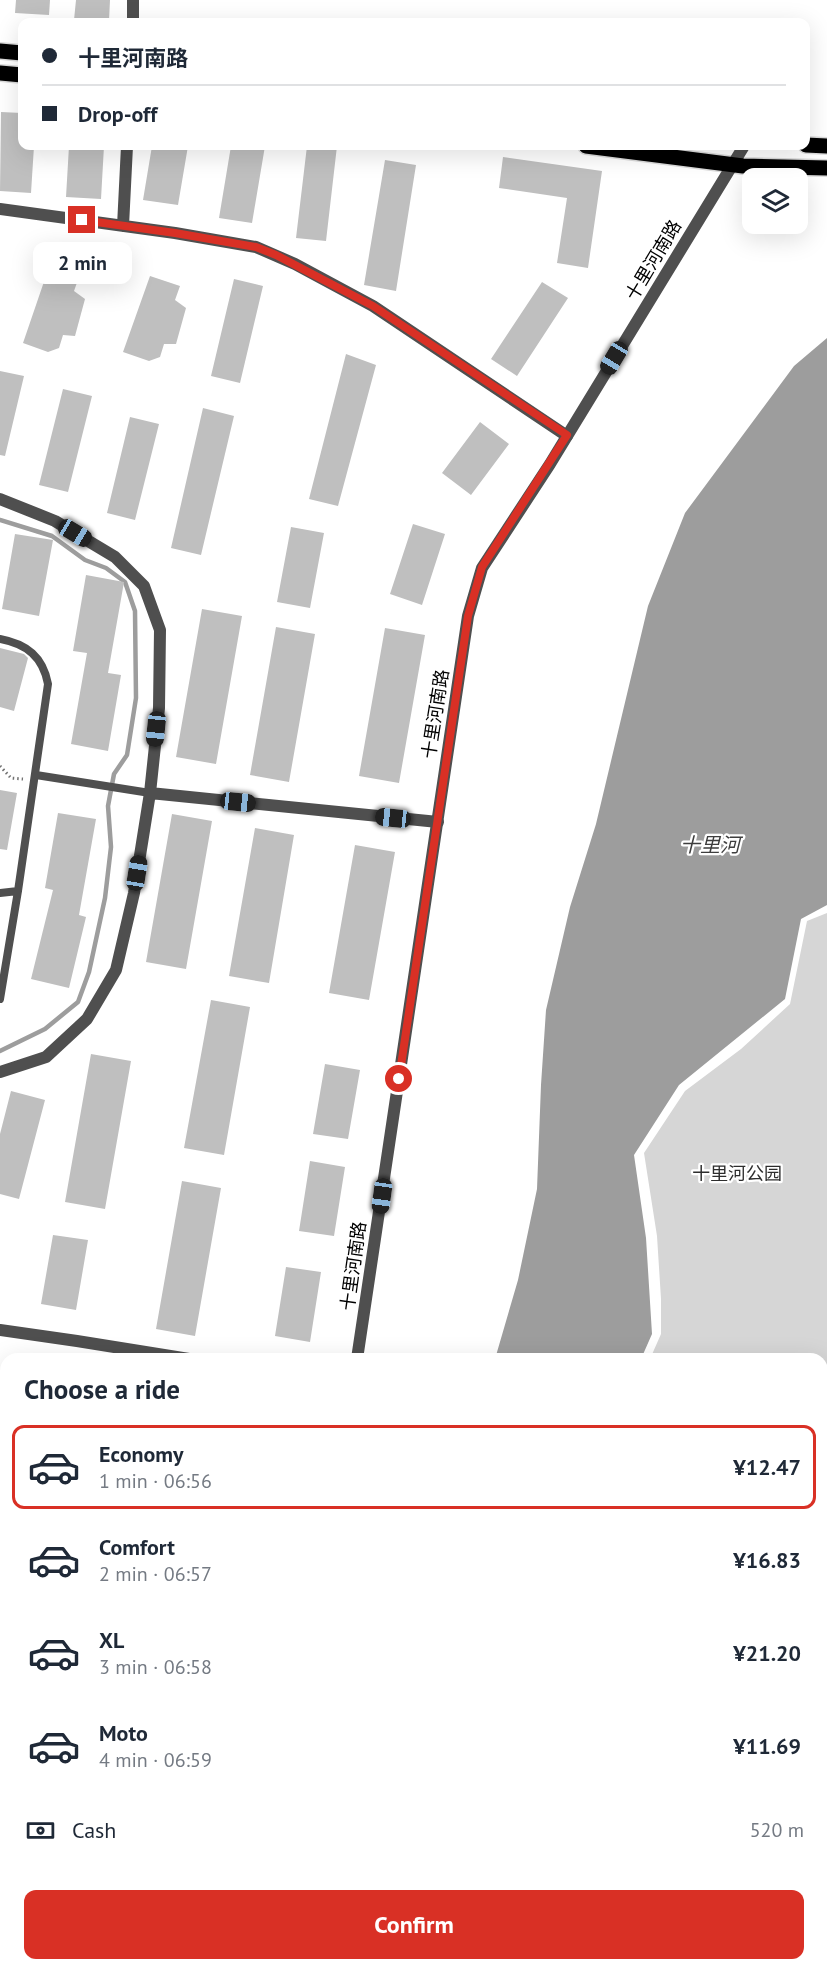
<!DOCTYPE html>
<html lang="en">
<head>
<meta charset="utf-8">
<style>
  :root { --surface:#fff; --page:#f6f6f7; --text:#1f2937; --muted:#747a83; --line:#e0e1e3; --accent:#d93025 }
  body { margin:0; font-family:"PT Sans","Noto Sans SC",sans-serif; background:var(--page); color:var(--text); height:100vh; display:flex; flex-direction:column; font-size:22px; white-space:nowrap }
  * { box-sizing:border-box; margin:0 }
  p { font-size:20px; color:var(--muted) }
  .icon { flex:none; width:33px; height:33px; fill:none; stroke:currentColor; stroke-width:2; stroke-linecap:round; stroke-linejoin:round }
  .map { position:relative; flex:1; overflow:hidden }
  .drawer { position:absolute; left:0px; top:1353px; width:828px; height:618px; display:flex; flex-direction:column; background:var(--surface); border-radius:18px 18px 0 0; box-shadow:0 6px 24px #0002 }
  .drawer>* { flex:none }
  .hud { position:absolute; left:18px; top:18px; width:792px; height:132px; border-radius:12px; box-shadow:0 6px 24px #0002; display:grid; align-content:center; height:132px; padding:0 24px; background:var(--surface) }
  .controls { position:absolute; left:742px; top:168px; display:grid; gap:12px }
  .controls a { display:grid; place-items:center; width:66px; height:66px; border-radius:12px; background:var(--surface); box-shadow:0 6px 24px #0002; font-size:30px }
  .end { position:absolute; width:27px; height:27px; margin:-14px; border:8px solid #d93025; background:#fff; box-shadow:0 0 0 3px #fff }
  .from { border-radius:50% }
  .bubble { position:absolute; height:42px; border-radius:12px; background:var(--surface); box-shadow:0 6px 24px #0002; font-size:20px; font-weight:700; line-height:42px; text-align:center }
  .car { position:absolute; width:18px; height:36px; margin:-18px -9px; border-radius:8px; box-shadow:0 0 4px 2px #0007; background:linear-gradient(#222 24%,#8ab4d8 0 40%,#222 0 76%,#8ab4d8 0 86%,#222 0) }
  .hud b { display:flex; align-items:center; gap:21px; height:57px; font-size:22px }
  .hud b+b { border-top:2px solid var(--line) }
  .hud i { width:15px; height:15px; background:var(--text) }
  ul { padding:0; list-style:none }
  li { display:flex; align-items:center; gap:18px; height:84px; margin:0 12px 9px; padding:0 12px; border:3px solid transparent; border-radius:12px }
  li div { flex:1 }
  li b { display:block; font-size:22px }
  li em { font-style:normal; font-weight:700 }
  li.current { border-color:var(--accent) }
  li>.icon { width:54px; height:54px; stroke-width:1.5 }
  h2 { padding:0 24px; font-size:27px; line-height:72px }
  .pay { display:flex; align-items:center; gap:15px; height:66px; padding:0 24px; font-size:22px }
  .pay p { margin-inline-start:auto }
  .primary-button { display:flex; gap:12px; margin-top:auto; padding:12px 24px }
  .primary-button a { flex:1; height:69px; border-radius:12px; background:var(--accent); color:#fff; font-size:24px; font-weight:700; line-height:69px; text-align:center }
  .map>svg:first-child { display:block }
  .green { fill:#d6d6d6 }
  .water { fill:#9d9d9d }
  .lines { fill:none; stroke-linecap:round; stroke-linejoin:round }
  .stream { stroke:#9d9d9d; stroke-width:4.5 }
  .building { fill:#bfbfbf }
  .primary-casing { stroke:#dbdbdb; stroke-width:18 }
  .path { stroke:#717171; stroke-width:3; stroke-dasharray:1.5 3; stroke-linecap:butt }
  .service { stroke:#4f4f4f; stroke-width:8 }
  .minor { stroke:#4f4f4f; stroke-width:12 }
  .tertiary { stroke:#4f4f4f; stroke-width:12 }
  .primary { stroke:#000; stroke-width:15 }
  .route { stroke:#d93025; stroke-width:8 }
  .labels { text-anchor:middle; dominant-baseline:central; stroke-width:4.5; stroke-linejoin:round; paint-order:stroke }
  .street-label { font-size:18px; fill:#000; stroke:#fff }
  .park-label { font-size:18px; fill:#2d2d2d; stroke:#fff }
  .water-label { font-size:20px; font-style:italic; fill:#3e3e3e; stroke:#fff }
</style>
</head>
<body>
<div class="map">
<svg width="827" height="1971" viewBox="0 0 827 1971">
  <rect width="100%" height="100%" fill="#fff"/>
  <path class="green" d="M827,913V1455L822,1481V1359H650L661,1334V1299L657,1236L644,1153L685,1091L741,1049L790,1004L807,921Z
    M535,1965H717L716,1971H537Z"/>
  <path class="water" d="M827,338V905L801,919L785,999L679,1085L634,1155L646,1238L652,1334L641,1359H495L518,1280L537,1189L541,1085L546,1010L570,907L596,824L648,606L685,513L794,366Z
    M400,1965H535L537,1971H399Z"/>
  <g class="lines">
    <path class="stream" d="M0,520L52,536L85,560L106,568L125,582L135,611L136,698L127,755L114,774L108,806L111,847L105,898L89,972L78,1002L45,1029L0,1051"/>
  </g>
  <path class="building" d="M16,0H50L49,15L15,13Z
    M76,0H110L109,21L74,20Z
    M1,112L22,113V146H34L31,193L0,191Z
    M69,146H104L101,199L66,197Z
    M152,146H188L178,205L143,200Z
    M231,146H265L252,223L219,218Z
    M307,146H337L326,241L296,238Z
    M503,157L602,171L588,268L557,263L567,198L499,188Z
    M385,160L416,165L396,291L364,285Z
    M49,267L79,277L74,291L85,299L75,336L63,335L59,348L48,352L23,343Z
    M150,276L180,286L175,300L186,308L176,344H164L160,357L149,361L123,352Z
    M234,279L263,286L240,383L211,376Z
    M542,282L568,298L517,376L491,359Z
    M346,354L376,365L338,506L309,499Z
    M0,371L24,376L5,456L0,455Z
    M63,389L92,396L68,492L39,485Z
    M203,408L234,416L201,555L171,548Z
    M130,417L159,424L135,520L107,513Z
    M480,422L509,444L471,495L442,473Z
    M413,524L445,534L422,605L390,594Z
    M291,527L324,533L310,608L277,602Z
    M15,534L53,540L39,616L2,609Z
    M86,575L124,582L108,673L121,675L108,751L71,744L87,653L73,651Z
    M202,609L242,616L216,764L176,757Z
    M276,627L315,634L289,782L250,775Z
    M385,628L425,635L399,783L359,776Z
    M0,648L24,654L28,658L14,711L0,707Z
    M0,790L17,793L7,850L0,849Z
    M58,813L96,819L79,915L86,917L69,988L31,979L53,890L45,888Z
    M172,814L212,821L186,969L146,962Z
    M255,828L294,835L269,983L229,976Z
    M355,845L395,852L369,1000L329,993Z
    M211,1000L250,1007L224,1155L184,1148Z
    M91,1054L131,1061L105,1209L65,1202Z
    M325,1064L360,1070L348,1139L313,1134Z
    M11,1091L45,1100L19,1199L0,1194V1134Z
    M310,1161L345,1167L334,1236L299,1231Z
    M182,1181L221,1188L195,1336L156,1329Z
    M53,1235L88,1240L76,1310L41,1304Z
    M286,1267L321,1272L310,1342L275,1336Z"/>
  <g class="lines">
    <g class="primary-casing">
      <path id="primary" d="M0,51L22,53
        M0,73L22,75
        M806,145L827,146
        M586,146L743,166L827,168
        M822,1683H827
        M822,1731L827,1730
        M0,1745H6
        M0,1780H6"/>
    </g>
    <path class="path" d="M0,766L11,778L23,779
      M586,1965L588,1971"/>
    <path class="service" d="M0,639C27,644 43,657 48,684L18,891L0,999
      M36,775L150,793
      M0,893L18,891"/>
    <path class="minor" d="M133,22V0
      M0,209L175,233L256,247L295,264L373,306L567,436
      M123,226L127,146
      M0,499L55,521L115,557L144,586L160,630L159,708L150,793L134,893L116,970L87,1019L46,1057L0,1072
      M150,793L438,822
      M0,1330L77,1341L189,1359"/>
    <path class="tertiary" d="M357,1359L468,616L482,568L550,464L744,146
      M822,1557L827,1521
      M328,1971V1965
      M734,1971L735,1965"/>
    <use href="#primary" class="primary"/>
  </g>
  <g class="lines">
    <path class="route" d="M82,220L175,233L256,247L276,255L373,306L567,435L482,567L468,616L399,1079"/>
  </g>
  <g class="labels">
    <g class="street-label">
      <text transform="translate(653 260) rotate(-59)">十里河南路</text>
      <text transform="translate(435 714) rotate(-81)">十里河南路</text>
      <text transform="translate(353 1266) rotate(-82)">十里河南路</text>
    </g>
    <g class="park-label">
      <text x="737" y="1173">十里河公园</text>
    </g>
    <g class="water-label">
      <text x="710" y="845">十里河</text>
    </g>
  </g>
</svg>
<div class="controls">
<a><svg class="icon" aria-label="layers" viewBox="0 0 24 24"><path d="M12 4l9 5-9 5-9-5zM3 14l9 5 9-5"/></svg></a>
</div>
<i class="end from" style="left:399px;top:1079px"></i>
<i class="end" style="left:82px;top:220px"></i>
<div class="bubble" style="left:33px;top:242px;width:99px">2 min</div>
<i class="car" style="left:614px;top:358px;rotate:211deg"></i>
<i class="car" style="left:75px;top:533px;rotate:121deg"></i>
<i class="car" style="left:156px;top:729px;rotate:186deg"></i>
<i class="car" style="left:238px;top:802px;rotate:96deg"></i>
<i class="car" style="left:393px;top:818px;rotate:276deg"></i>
<i class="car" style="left:137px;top:873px;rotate:9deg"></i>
<i class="car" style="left:382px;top:1196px;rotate:188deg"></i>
<div class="hud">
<b><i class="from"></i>十里河南路</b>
<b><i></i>Drop-off</b>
</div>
<section class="drawer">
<h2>Choose a ride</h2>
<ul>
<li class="current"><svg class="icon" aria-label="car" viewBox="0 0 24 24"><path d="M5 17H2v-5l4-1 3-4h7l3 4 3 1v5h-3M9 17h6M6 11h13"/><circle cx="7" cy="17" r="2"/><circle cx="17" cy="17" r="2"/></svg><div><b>Economy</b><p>1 min · 06:56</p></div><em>¥12.47</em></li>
<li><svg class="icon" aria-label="car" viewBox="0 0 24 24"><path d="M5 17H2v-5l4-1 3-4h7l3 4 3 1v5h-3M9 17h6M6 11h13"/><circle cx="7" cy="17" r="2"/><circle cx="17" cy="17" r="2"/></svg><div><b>Comfort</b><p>2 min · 06:57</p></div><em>¥16.83</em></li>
<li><svg class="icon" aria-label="car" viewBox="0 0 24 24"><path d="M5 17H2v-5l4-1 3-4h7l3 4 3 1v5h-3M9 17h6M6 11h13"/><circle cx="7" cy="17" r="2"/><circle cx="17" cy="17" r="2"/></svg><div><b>XL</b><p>3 min · 06:58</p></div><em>¥21.20</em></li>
<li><svg class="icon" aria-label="car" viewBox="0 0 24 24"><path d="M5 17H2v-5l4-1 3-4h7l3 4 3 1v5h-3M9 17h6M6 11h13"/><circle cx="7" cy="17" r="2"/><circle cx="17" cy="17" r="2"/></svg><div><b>Moto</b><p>4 min · 06:59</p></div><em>¥11.69</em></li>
</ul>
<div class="pay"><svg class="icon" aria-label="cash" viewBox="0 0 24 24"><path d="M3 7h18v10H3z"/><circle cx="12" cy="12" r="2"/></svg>Cash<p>520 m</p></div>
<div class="primary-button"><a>Confirm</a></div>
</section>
</div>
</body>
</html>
